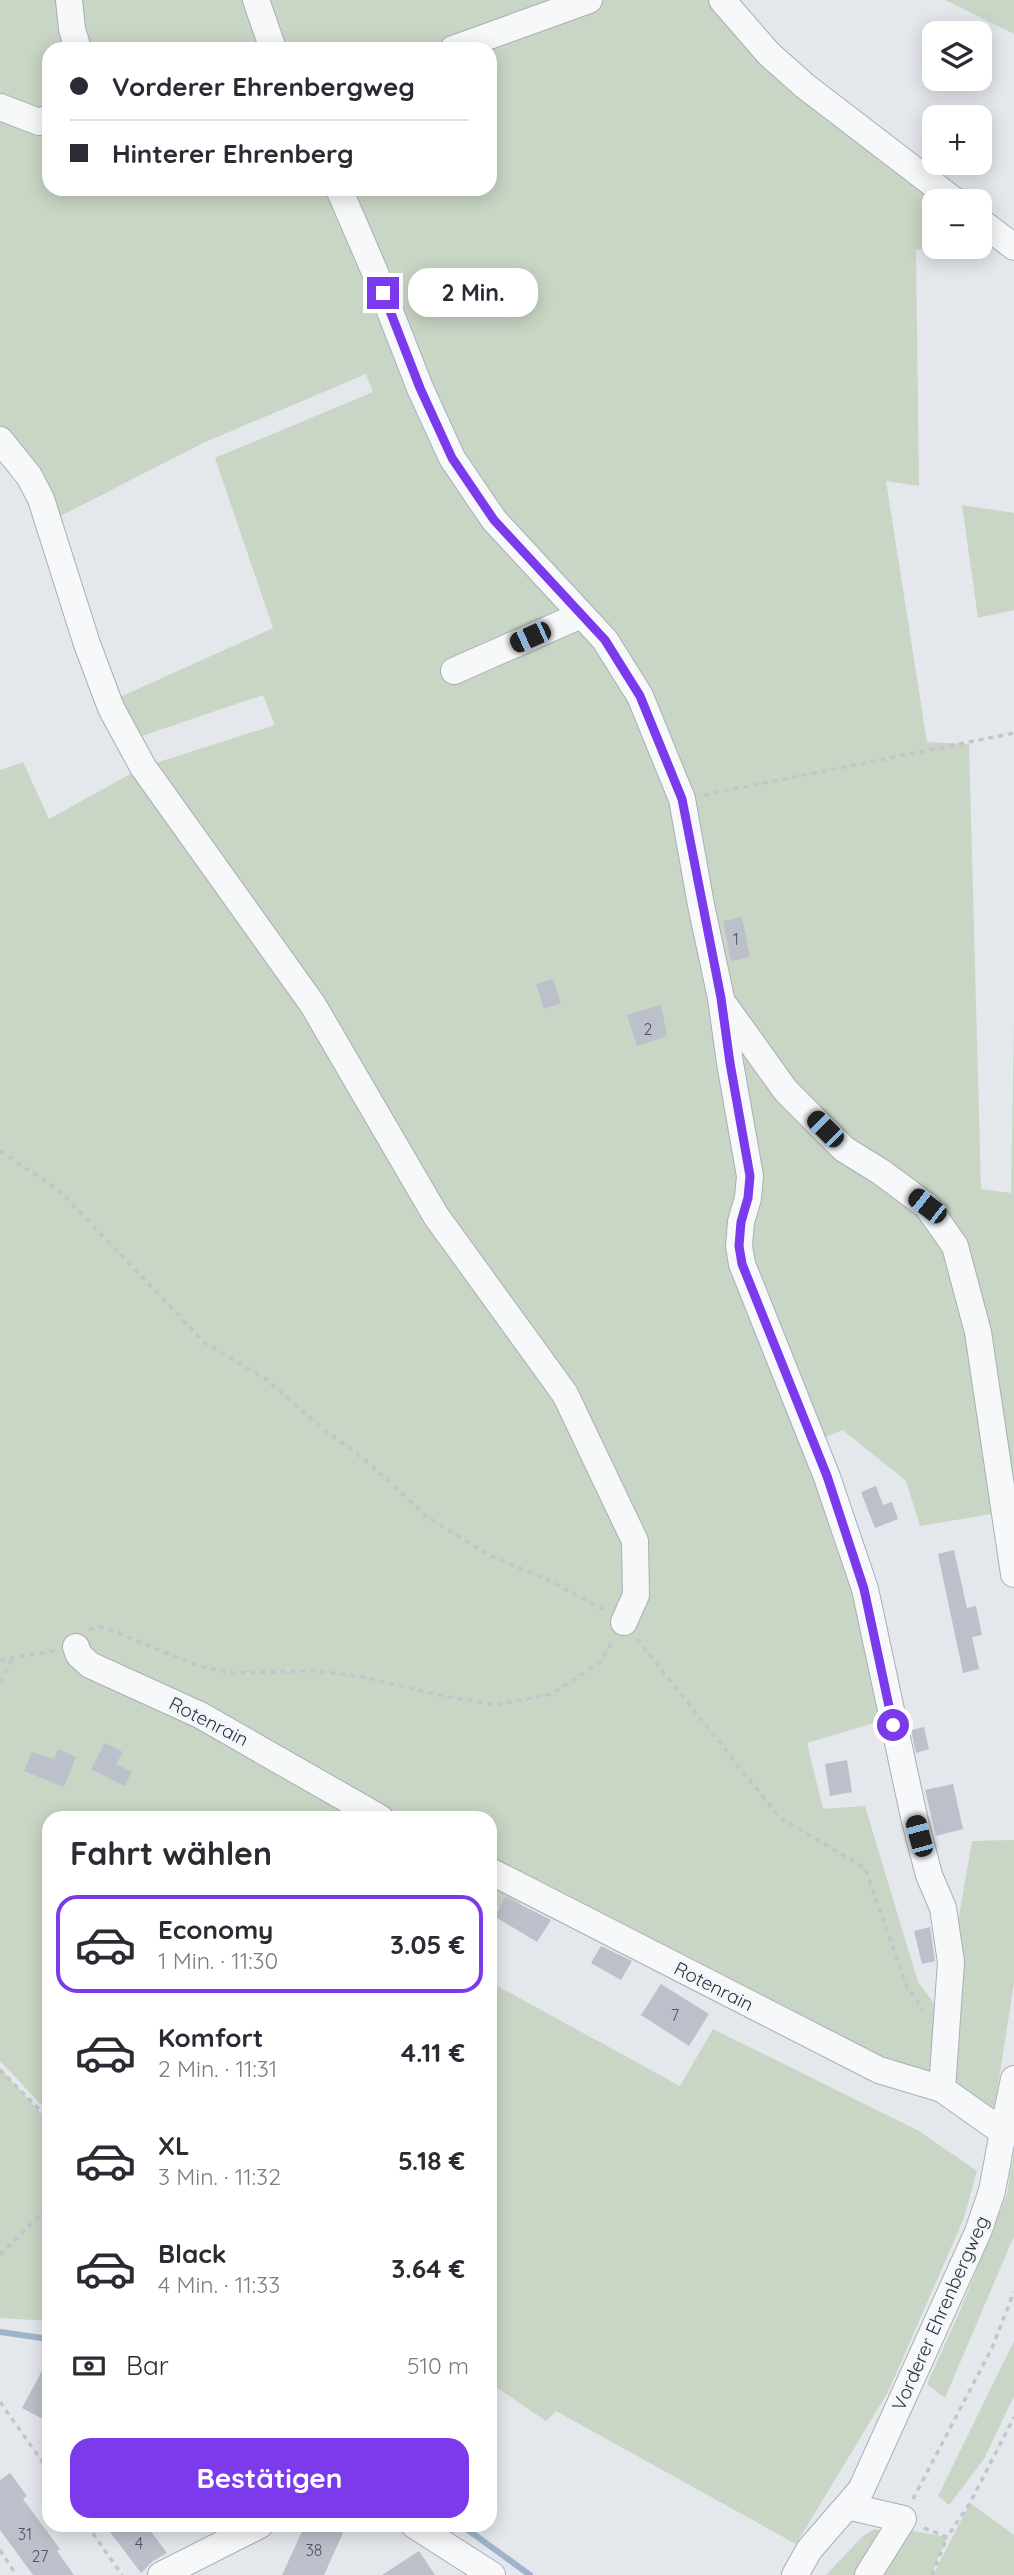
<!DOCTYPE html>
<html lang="de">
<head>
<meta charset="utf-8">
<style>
  :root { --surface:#fff; --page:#f7f7f7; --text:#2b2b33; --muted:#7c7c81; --line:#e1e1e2; --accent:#7c3aed }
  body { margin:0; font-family:Quicksand,sans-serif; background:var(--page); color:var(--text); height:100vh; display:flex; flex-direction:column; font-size:26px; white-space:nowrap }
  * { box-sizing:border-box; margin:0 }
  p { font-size:23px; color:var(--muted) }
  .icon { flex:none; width:38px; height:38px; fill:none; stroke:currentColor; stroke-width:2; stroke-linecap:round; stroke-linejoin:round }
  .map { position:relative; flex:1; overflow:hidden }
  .sheet { position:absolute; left:42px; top:1811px; width:455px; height:721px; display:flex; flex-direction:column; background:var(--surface); border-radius:21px; box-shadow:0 4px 18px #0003 }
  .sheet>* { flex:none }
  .hud { position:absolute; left:42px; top:42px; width:455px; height:154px; border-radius:21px; box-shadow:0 4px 18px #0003; display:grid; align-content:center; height:154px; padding:0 28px; background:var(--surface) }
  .fabs { position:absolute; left:922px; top:21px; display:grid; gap:14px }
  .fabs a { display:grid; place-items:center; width:70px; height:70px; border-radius:14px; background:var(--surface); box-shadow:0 4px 18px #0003; font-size:35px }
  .end { position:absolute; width:32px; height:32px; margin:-16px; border:9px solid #7c3aed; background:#fff; box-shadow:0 0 0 4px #fff }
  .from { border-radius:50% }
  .bubble { position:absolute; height:49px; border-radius:21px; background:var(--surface); box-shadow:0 4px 18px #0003; font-size:23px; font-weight:800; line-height:49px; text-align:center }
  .car { position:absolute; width:21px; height:42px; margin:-21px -10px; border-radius:9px; box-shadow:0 0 5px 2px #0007; background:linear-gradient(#222 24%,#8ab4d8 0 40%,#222 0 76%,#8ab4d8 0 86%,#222 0) }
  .hud b { display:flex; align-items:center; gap:24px; height:66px; font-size:26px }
  .hud b+b { border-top:2px solid var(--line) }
  .hud i { width:18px; height:18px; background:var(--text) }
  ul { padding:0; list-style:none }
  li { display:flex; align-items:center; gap:21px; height:98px; margin:0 14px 10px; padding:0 14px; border:4px solid transparent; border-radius:21px }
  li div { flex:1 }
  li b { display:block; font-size:26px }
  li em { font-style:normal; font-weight:800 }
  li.on { border-color:var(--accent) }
  li>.icon { width:63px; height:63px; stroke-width:1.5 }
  h2 { padding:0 28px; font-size:32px; line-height:84px }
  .pay { display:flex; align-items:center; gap:18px; height:77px; padding:0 28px; font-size:26px }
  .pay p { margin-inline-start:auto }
  .button { display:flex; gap:14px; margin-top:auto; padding:14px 28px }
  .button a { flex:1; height:80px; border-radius:21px; background:var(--accent); color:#fff; font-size:28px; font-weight:800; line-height:80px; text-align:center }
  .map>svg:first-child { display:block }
  .green { fill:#c9d6c5; fill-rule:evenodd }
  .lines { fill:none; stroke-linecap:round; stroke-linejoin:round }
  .stream { stroke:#9fb4cc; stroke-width:6 }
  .building { fill:#bbc0ca }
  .minor-casing { stroke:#a9aeb7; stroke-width:28 }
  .path { stroke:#c2c5cb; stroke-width:3.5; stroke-dasharray:5 5; stroke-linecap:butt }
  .minor { stroke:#f7f8fa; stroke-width:26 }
  .route { stroke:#7c3aed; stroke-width:9 }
  .labels { text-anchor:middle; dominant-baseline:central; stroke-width:7; stroke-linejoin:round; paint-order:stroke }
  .number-label { font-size:16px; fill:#4f5766 }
  .street-label { font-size:19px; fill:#2b3445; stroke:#f4f6f9 }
</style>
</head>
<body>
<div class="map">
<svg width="1014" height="2575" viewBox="0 0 1014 2575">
  <rect width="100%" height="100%" fill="#e4e7ec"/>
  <path class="green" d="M0,0H722L934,201V247H959L916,250L919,486L886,481L927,742L969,744L981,1189L1011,1193L1014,1019V1574L997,1513L920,1526L906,1481L843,1430L815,1441L865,1589L891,1718L807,1743L823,1809L865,1806L918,1982L943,2015L942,2089L546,1899L490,1909V1818H49V2113L0,2061V770L23,762L49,819L143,767L275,725L263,695L139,737L120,697L273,628L215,458L373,392L366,374L203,443L49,522L0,440ZM49,49H490V189H49Z
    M945,0H1014V34Z
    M962,505L1014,513V610L978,618Z
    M1014,1840V1983L994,2111L951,2090V1962L972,1841Z
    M490,1982L680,2086L713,2029L919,2131L977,2171L964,2218L888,2392L796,2544L556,2411L546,2421L490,2383Z
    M0,2068L49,2122V2321L0,2318Z
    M1014,2152V2236L945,2398L927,2384L960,2311L1007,2194Z
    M1014,2341V2396L984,2459L949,2505L938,2496Z
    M970,2503L1014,2535V2575H933Z
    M874,2529L885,2531L858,2575H826L863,2536Z
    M907,2530L947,2537L931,2575H878Z"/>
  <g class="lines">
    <path class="stream" d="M0,2332L49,2339
      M461,2525L530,2575"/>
  </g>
  <path class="building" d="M742,917L750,957L731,961L723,921Z
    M553,979L561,1003L544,1009L536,984Z
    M661,1005L667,1036L637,1046L627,1015Z
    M876,1486L883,1505L892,1502L898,1519L875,1528L861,1492Z
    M954,1550L967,1608L976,1606L982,1635L972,1637L979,1669L963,1673L938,1554Z
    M924,1727L929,1749L916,1753L911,1730Z
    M105,1743L123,1752L116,1764L132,1772L124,1786L91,1769Z
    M58,1749L76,1757L64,1787L24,1771L32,1752L54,1759Z
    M847,1760L852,1792L830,1796L825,1764Z
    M953,1784L963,1829L936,1836L925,1790Z
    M506,1897L551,1920L537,1942L494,1916Z
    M930,1927L935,1961L922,1964L914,1931Z
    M601,1946L632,1961L621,1980L591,1963Z
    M661,1984L709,2014L689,2046L641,2015Z
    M49,2358V2422L22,2408Z
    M10,2473L27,2496L23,2499L60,2549L57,2551L74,2575H33L0,2530V2480Z
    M117,2525H146L167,2553L153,2561L141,2573L110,2532Z
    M305,2525H326L343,2533L324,2575H282Z
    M419,2551L435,2575H382Z"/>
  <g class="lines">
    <g class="minor-casing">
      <path id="minor" d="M69,0L72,29L78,49
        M256,0L273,49
        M722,0L769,54L805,86L955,201
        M453,49L589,0
        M0,107L39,122L49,118
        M339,189L374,270L420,388L452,458L494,520L605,640L640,696L682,799L701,905L721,998L730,1063L750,1176L748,1198L741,1222L739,1246L742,1264L827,1477L865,1589L914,1817L929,1875L943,1908L951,1962L942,2089L1003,2132L992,2191L978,2232L861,2490L809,2550L795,2575
        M980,221L1014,247
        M0,440L29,476L41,499L87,644L111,708L143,767L313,1005L436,1216L565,1394L635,1541L636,1595L624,1622
        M454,671L581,615
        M725,1006L786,1091L844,1149L881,1172L927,1206L955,1246L978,1332L1014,1574
        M76,1647L79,1655L90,1665L200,1715L380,1818
        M490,1871L879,2070L942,2089
        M1003,2132L1014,2079
        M847,2506L903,2519L868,2575
        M414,2525L492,2575
        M161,2575L260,2525"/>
    </g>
    <path class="path" d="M704,795L1014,733
      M0,1151L60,1191L205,1343L266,1379L318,1425L369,1463L427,1517L487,1554L552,1582L606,1611
      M89,1629L104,1627L198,1666L233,1673L314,1671L359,1676L443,1696L497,1705L552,1694L600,1662L613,1641
      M637,1639L779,1817L865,1868L906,1985L923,2010
      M0,1660L54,1651
      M0,1682L12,1659
      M0,2070L49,2119
      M0,2255L49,2206
      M0,2402L49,2471
      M913,2499L992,2348L1014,2292
      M87,2525L122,2575
      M924,2528L947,2537L970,2503L1014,2417
      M0,2550L16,2575
      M932,2575L947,2537"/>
    <use href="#minor" class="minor"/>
  </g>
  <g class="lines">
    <path class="route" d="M383,293L420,388L452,458L494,520L605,640L640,696L682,799L721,998L730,1063L750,1176L748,1198L741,1222L739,1246L742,1264L827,1476L864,1589L893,1725"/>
  </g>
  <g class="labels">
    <g class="number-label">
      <text x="736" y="939">1</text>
      <text x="648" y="1029">2</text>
      <text x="675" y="2015">7</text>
      <text x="25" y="2534">31</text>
      <text x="139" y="2543">4</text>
      <text x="314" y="2550">38</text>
      <text x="40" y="2556">27</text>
    </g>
    <g class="street-label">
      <text transform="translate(209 1721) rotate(27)">Rotenrain</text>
      <text transform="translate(714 1986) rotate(27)">Rotenrain</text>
      <text transform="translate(940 2313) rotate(-66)">Vorderer Ehrenbergweg</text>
    </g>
  </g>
</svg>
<div class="fabs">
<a><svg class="icon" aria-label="layers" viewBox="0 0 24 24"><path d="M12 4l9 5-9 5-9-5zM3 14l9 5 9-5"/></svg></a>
<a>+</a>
<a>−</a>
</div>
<i class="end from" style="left:893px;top:1725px"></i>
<i class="end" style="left:383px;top:293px"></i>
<div class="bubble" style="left:408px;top:268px;width:130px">2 Min.</div>
<i class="car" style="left:530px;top:637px;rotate:246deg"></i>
<i class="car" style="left:825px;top:1129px;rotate:315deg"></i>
<i class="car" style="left:927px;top:1206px;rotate:308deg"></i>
<i class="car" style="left:919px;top:1836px;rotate:345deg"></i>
<div class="hud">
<b><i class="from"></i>Vorderer Ehrenbergweg</b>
<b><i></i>Hinterer Ehrenberg</b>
</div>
<section class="sheet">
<h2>Fahrt wählen</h2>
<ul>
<li class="on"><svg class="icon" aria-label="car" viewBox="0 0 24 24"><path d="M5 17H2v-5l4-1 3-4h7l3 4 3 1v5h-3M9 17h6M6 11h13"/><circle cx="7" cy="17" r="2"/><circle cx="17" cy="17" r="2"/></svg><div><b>Economy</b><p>1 Min. · 11:30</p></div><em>3.05 €</em></li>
<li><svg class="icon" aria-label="car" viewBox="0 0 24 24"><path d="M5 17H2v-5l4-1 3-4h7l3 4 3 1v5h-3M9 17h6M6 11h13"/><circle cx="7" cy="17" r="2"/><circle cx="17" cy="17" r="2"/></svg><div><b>Komfort</b><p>2 Min. · 11:31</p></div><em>4.11 €</em></li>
<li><svg class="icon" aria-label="car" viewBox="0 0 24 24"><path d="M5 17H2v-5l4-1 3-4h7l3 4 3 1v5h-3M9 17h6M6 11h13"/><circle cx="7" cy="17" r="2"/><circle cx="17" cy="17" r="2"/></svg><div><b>XL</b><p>3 Min. · 11:32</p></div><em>5.18 €</em></li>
<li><svg class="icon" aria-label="car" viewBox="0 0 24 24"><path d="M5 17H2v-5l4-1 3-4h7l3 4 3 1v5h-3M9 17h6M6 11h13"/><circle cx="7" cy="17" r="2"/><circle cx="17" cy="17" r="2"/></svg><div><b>Black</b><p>4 Min. · 11:33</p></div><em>3.64 €</em></li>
</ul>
<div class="pay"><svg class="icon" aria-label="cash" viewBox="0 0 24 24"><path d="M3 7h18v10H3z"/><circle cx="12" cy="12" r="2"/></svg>Bar<p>510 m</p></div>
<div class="button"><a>Bestätigen</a></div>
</section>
</div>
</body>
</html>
